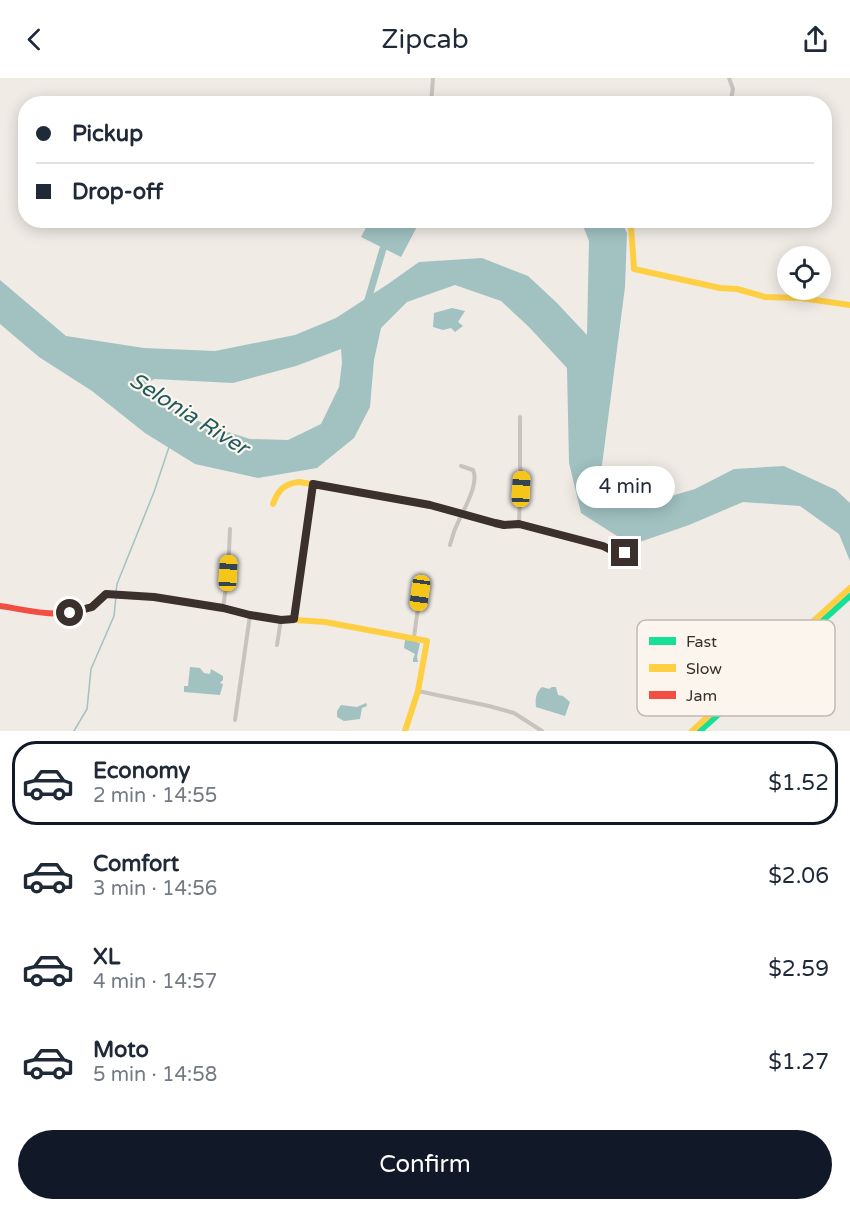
<!DOCTYPE html>
<html lang="en">
<head>
<meta charset="utf-8">
<style>
  :root { --surface:#fff; --page:#f6f6f7; --text:#1f2937; --muted:#747a83; --line:#e0e1e3; --accent:#111827 }
  body { margin:0; font-family:"Varela Round",sans-serif; background:var(--page); color:var(--text); height:100vh; display:flex; flex-direction:column; font-size:22px; white-space:nowrap }
  * { box-sizing:border-box; margin:0 }
  p { font-size:20px; color:var(--muted) }
  .icon { flex:none; width:33px; height:33px; fill:none; stroke:currentColor; stroke-width:2; stroke-linecap:round; stroke-linejoin:round }
  .map { position:relative; height:653px; overflow:hidden }
  .side { display:flex; flex-direction:column; background:var(--surface); flex:1 }
  .side>* { flex:none }
  .guide { position:absolute; left:18px; top:18px; width:814px; height:132px; border-radius:24px; box-shadow:0 3px 15px #0003; display:grid; align-content:center; height:132px; padding:0 18px; background:var(--surface) }
  .buttons { position:absolute; left:777px; top:168px; display:grid; gap:12px }
  .buttons a { display:grid; place-items:center; width:54px; height:54px; border-radius:50%; background:var(--surface); box-shadow:0 3px 15px #0003; font-size:30px }
  .end { position:absolute; width:27px; height:27px; margin:-14px; border:8px solid #3b302b; background:#fff; box-shadow:0 0 0 3px #fff }
  .from { border-radius:50% }
  .bubble { position:absolute; height:42px; border-radius:21px; background:var(--surface); box-shadow:0 3px 15px #0003; font-size:20px; font-weight:600; line-height:42px; text-align:center }
  .car { position:absolute; width:18px; height:36px; margin:-18px -9px; border-radius:8px; box-shadow:0 0 4px 2px #0007; background:linear-gradient(#f5c518 24%,#345 0 40%,#f5c518 0 76%,#345 0 86%,#f5c518 0) }
  .guide b { display:flex; align-items:center; gap:21px; height:57px; font-size:22px }
  .guide b+b { border-top:2px solid var(--line) }
  .guide i { width:15px; height:15px; background:var(--text) }
  ul { padding:10px 0 0; list-style:none }
  li { display:flex; align-items:center; gap:18px; height:84px; margin:0 12px 9px; padding:0 6px; border:3px solid transparent; border-radius:24px }
  li div { flex:1 }
  li b { display:block; font-size:22px }
  li em { font-style:normal; font-weight:600 }
  li.current { border-color:var(--accent) }
  li>.icon { width:54px; height:54px; stroke-width:1.5 }
  .primary-button { display:flex; gap:12px; margin-top:auto; padding:12px 18px }
  .primary-button a { flex:1; height:69px; border-radius:36px; background:var(--accent); color:#fff; font-size:24px; font-weight:600; line-height:69px; text-align:center }
  header { display:flex; justify-content:space-between; align-items:center; height:78px; padding:0 18px; background:var(--surface); font-size:27px; font-weight:600 }
  .map>svg:first-child { display:block }
  .water { fill:#a1c2c1; fill-rule:evenodd }
  .lines { fill:none; stroke-linecap:round; stroke-linejoin:round }
  .stream { stroke:#a1c2c1; stroke-width:1.5 }
  .river { stroke:#a1c2c1; stroke-width:7 }
  .street { stroke:#c9c3be; stroke-width:4 }
  .fast { stroke:#16e098; stroke-width:6 }
  .slow { stroke:#ffcf43; stroke-width:6 }
  .jam { stroke:#f24e42; stroke-width:6 }
  .route { stroke:#3b302b; stroke-width:8 }
  .labels { text-anchor:middle; dominant-baseline:central; stroke-width:4.5; stroke-linejoin:round; paint-order:stroke }
  .water-label { font-size:22px; font-style:italic; fill:#1f5a5e; stroke:#fbf5ee }
  .key { fill:#fbf5ee; stroke:#c1bab4; stroke-width:1.5 }
  .key-label { font-size:16px; fill:#3b302b }
</style>
</head>
<body>
<header><svg class="icon" aria-label="back" viewBox="0 0 24 24"><path d="M15 5l-7 7 7 7"/></svg>Zipcab<svg class="icon" aria-label="share" viewBox="0 0 24 24"><path d="M12 15V3M7 8l5-5 5 5M5 13v7h14v-7"/></svg></header>
<div class="map">
<svg width="850" height="653" viewBox="0 0 850 653">
  <rect width="100%" height="100%" fill="#f0ebe5"/>
  <path class="water" d="M370,142H420V143L401,179L361,159Z
    M581,143H621L627,155L625,209L601,395L618,420L644,426L695,411L734,391L784,388L836,412L850,425V483L839,456L800,428L743,424L689,447L631,467L581,435L569,385L567,290L529,249L501,223L455,207L407,224L381,250L374,282L370,329L354,360L317,390L258,400L195,386L145,355L92,313L39,279L0,246V202L66,258L144,270L215,273L295,257L336,240L388,206L419,184L482,180L528,198L556,224L587,257L589,163ZM341,271L342,285L339,309L321,346L288,362L250,361L209,348L163,326L140,310L154,301L233,305L296,288Z
    M452,230L465,233L458,244L463,248L455,254L451,250L443,252L433,249L434,235Z
    M408,560L417,562L416,564L420,565L417,579L418,584H413V581L415,576L404,570L405,562Z
    M190,589L200,590L204,595L210,596L211,591L223,598V602L220,605L223,606L220,617L184,614V608H188Z
    M542,609L549,611L552,609H556L558,617L563,618L570,624L565,638L536,629C535,621 536,614 542,609Z
    M366,625L367,628L362,630L360,641L344,643L337,639V633L341,627L357,629Z"/>
  <g class="lines">
    <path class="stream" d="M116,514L117,506L154,414L169,369
      M74,653L87,631L91,591L114,538L116,518"/>
    <path class="river" d="M367,225L385,164"/>
    <path class="street" d="M729,0L733,11L730,26
      M431,26L433,0
      M712,145L713,142
      M519,446L521,394L520,389V339
      M450,467C452,461 453,455 456,449C462,434 480,406 473,392L461,388
      M223,530L228,495L230,451
      M294,541L313,406
      M414,559L420,515
      M277,567L281,541
      M418,613L489,628L514,635L542,653
      M235,642L250,537"/>
    <path class="fast" d="M700,653L850,518"/>
    <path class="slow" d="M631,148L634,191L720,210L737,211L765,219L801,220L850,227
      M273,426C278,412 284,406 299,404L391,419L430,427L504,447L519,446L625,475
      M219,529L250,537L281,541L325,544L427,563L418,613L405,653
      M692,653L850,510"/>
    <path class="jam" d="M0,528C29,532 65,543 92,528C98,525 102,520 107,516L154,519L219,529"/>
  </g>
  <g class="lines">
    <path class="route" d="M70,535L92,529L106,516L154,519L223,530L250,537L281,542L294,541L313,406L430,427L495,445L504,447L519,446L603,468L611,472L625,475"/>
  </g>
  <g class="labels">
    <g class="water-label">
      <text transform="translate(189 336) rotate(32)">Selonia River</text>
    </g>
  </g>
  <rect x="637" y="542" width="198" height="96" rx="9" class="key"/>
  <rect x="649" y="559" width="27" height="8" fill="#16e098"/>
  <rect x="649" y="586" width="27" height="8" fill="#ffcf43"/>
  <rect x="649" y="613" width="27" height="8" fill="#f24e42"/>
  <g class="key-label">
    <text x="686" y="569">Fast</text>
    <text x="686" y="596">Slow</text>
    <text x="686" y="623">Jam</text>
  </g>
</svg>
<div class="buttons">
<a><svg class="icon" aria-label="locate" viewBox="0 0 24 24"><circle cx="12" cy="12" r="6"/><path d="M12 2v4M12 18v4M2 12h4M18 12h4"/></svg></a>
</div>
<i class="end from" style="left:70px;top:535px"></i>
<i class="end" style="left:625px;top:475px"></i>
<div class="bubble" style="left:576px;top:388px;width:99px">4 min</div>
<i class="car" style="left:521px;top:411px;rotate:3deg"></i>
<i class="car" style="left:228px;top:495px;rotate:3deg"></i>
<i class="car" style="left:420px;top:515px;rotate:188deg"></i>
<div class="guide">
<b><i class="from"></i>Pickup</b>
<b><i></i>Drop-off</b>
</div>
</div>
<section class="side">
<ul>
<li class="current"><svg class="icon" aria-label="car" viewBox="0 0 24 24"><path d="M5 17H2v-5l4-1 3-4h7l3 4 3 1v5h-3M9 17h6M6 11h13"/><circle cx="7" cy="17" r="2"/><circle cx="17" cy="17" r="2"/></svg><div><b>Economy</b><p>2 min · 14:55</p></div><em>$1.52</em></li>
<li><svg class="icon" aria-label="car" viewBox="0 0 24 24"><path d="M5 17H2v-5l4-1 3-4h7l3 4 3 1v5h-3M9 17h6M6 11h13"/><circle cx="7" cy="17" r="2"/><circle cx="17" cy="17" r="2"/></svg><div><b>Comfort</b><p>3 min · 14:56</p></div><em>$2.06</em></li>
<li><svg class="icon" aria-label="car" viewBox="0 0 24 24"><path d="M5 17H2v-5l4-1 3-4h7l3 4 3 1v5h-3M9 17h6M6 11h13"/><circle cx="7" cy="17" r="2"/><circle cx="17" cy="17" r="2"/></svg><div><b>XL</b><p>4 min · 14:57</p></div><em>$2.59</em></li>
<li><svg class="icon" aria-label="car" viewBox="0 0 24 24"><path d="M5 17H2v-5l4-1 3-4h7l3 4 3 1v5h-3M9 17h6M6 11h13"/><circle cx="7" cy="17" r="2"/><circle cx="17" cy="17" r="2"/></svg><div><b>Moto</b><p>5 min · 14:58</p></div><em>$1.27</em></li>
</ul>
<div class="primary-button"><a>Confirm</a></div>
</section>
</body>
</html>
